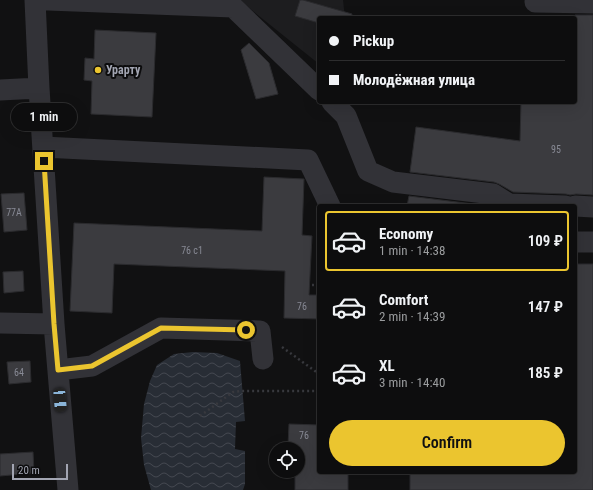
<!DOCTYPE html>
<html lang="en">
<head>
<meta charset="utf-8">
<style>
  :root { --surface:#0d0d0e; --page:#161617; --text:#f1f3f6; --muted:#9a9c9e; --line:#2d2d2e; --accent:#ebc52f }
  body { margin:0; font-family:"Roboto Condensed",sans-serif; background:var(--page); color:var(--text); height:100vh; display:flex; flex-direction:column; font-size:15px; white-space:nowrap }
  * { box-sizing:border-box; margin:0 }
  p { font-size:13px; color:var(--muted) }
  .icon { flex:none; width:22px; height:22px; fill:none; stroke:currentColor; stroke-width:2; stroke-linecap:round; stroke-linejoin:round }
  .map { position:relative; flex:1; overflow:hidden }
  .side { position:absolute; left:317px; top:204px; width:260px; height:270px; display:flex; flex-direction:column; background:var(--surface); border-radius:4px; box-shadow:0 4px 16px #0002,0 0 0 1px var(--line) }
  .side>* { flex:none }
  .hud { position:absolute; left:317px; top:16px; width:260px; height:88px; border-radius:4px; box-shadow:0 4px 16px #0002,0 0 0 1px var(--line); display:grid; align-content:center; height:88px; padding:0 12px; background:var(--surface) }
  .controls { position:absolute; left:269px; top:442px; display:grid; gap:8px }
  .controls a { display:grid; place-items:center; width:36px; height:36px; border-radius:50%; background:var(--surface); box-shadow:0 4px 16px #0002,0 0 0 1px var(--line); font-size:20px }
  .scale { position:absolute; left:12px; bottom:10px; width:56px; box-sizing:border-box; padding-left:4px; border:2px solid #a2a5b2; border-top:0; font-size:11px; line-height:14px; white-space:nowrap; color:#a2a5b2; -webkit-text-stroke:3px #0c0c0d; paint-order:stroke }
  .end { position:absolute; width:18px; height:18px; margin:-9px; border:5px solid #ebc52f; background:#111; box-shadow:0 0 0 2px #111 }
  .from { border-radius:50% }
  .bubble { position:absolute; height:28px; border-radius:14px; background:var(--surface); box-shadow:0 4px 16px #0002,0 0 0 1px var(--line); font-size:13px; font-weight:600; line-height:28px; text-align:center }
  .car { position:absolute; width:12px; height:24px; margin:-12px -6px; border-radius:5px; box-shadow:0 0 3px 1px #0007; background:linear-gradient(#222 24%,#8ab4d8 0 40%,#222 0 76%,#8ab4d8 0 86%,#222 0) }
  .hud b { display:flex; align-items:center; gap:14px; height:38px; font-size:15px }
  .hud b+b { border-top:1px solid var(--line) }
  .hud i { width:10px; height:10px; background:var(--text) }
  ul { padding:7px 0 0; list-style:none }
  li { display:flex; align-items:center; gap:12px; height:60px; margin:0 8px 6px; padding:0 4px; border:2px solid transparent; border-radius:4px }
  li div { flex:1 }
  li b { display:block; font-size:15px }
  li em { font-style:normal; font-weight:600 }
  li.current { border-color:var(--accent) }
  li>.icon { width:36px; height:36px; stroke-width:1.5 }
  .primary-button { display:flex; gap:8px; margin-top:auto; padding:8px 12px }
  .primary-button a { flex:1; height:46px; border-radius:24px; background:var(--accent); color:#111; font-size:16px; font-weight:600; line-height:46px; text-align:center }
  .map>svg:first-child { display:block }
  .built { fill:#1d1d1f }
  .water { fill:url(#water-waves) }
  .building { fill:#3b3b3f; stroke:#2b2b2e }
  .lines { fill:none; stroke-linecap:round; stroke-linejoin:round }
  .path { stroke:#38393e; stroke-width:2.5; stroke-dasharray:2 3; stroke-linecap:butt }
  .minor { stroke:#323237; stroke-width:21 }
  .route { stroke:#ebc52f; stroke-width:5 }
  .poi-dot { fill:#ebc52f; stroke:#0c0c0d; stroke-width:1.5 }
  .labels { text-anchor:middle; dominant-baseline:central; stroke-width:4; stroke-linejoin:round; paint-order:stroke }
  .number-label { font-size:10px; fill:#888a95 }
  .poi-label { font-size:12px; font-weight:bold; fill:#a2a5b2; stroke:#0c0c0d; text-anchor:start }
</style>
</head>
<body>
<div class="map">
<svg width="593" height="490" viewBox="0 0 593 490">
  <defs>
    <pattern id="water-waves" width="16" height="10" patternUnits="userSpaceOnUse"><rect width="16" height="10" fill="#282d35"/><path d="M0 5q4-4 8 0t8 0" fill="none" stroke="#444850"/></pattern>
  </defs>
  <rect width="100%" height="100%" fill="#111112"/>
  <path class="built" d="M239,0H343L345,18H319V64Z"/>
  <path class="water" d="M193,352L217,353L240,361L245,421L236,422L235,449L245,451V484L243,490H151L144,465L141,438L144,404L150,381L157,365L174,354Z"/>
  <path class="building" d="M300,0H303L352,14L351,18H319V23L295,16Z
    M575,15H593V195L576,194L570,195L566,194L513,192L499,184L494,182L410,172L416,127L520,141L521,102H575Z
    M95,30L156,33L152,117L91,114L92,81L84,80L85,58L94,59Z
    M249,43L269,63L278,94L256,99L241,50Z
    M264,177L304,179L302,235L312,236L309,295H319V319L284,318L285,271L114,264L112,313L70,311L74,223L262,231Z
    M24,193L27,230L4,232L1,194Z
    M409,196L489,206H490H407Z
    M575,264H593V490H410V472H575Z
    M23,271L24,291L4,293L3,272Z
    M30,361L31,382L9,384L7,362Z
    M289,424L319,425V472H348V490H295V471H298V449H296V446H288Z
    M33,452L34,473L0,476V454Z"/>
  <g class="lines">
    <path class="path" d="M312,285H319
      M282,347L319,374
      M200,416L233,392L242,391H319"/>
    <path class="minor" d="M35,0L39,88L54,324L68,490
      M48,0L233,7L319,90
      M535,2L593,3
      M0,90L39,88
      M332,102L346,116L368,171L393,182L493,194L509,204L510,206
      M43,147L308,160L330,206
      M509,204L566,206
      M575,206L593,207
      M575,242H593
      M0,323L54,324
      M58,370L92,366L161,328L260,331L263,359"/>
  </g>
  <g class="lines">
    <path class="route" d="M44,161L54,324L58,370L92,366L161,328L246,330"/>
  </g>
  <circle class="poi-dot" cx="98" cy="70" r="4"/>
  <g class="labels">
    <g class="number-label">
      <text x="556" y="149">95</text>
      <text x="14" y="212">77А</text>
      <text x="192" y="250">76 с1</text>
      <text x="302" y="306">76</text>
      <text x="19" y="372">64</text>
      <text x="304" y="435">76</text>
    </g>
    <g class="poi-label">
      <text x="106" y="70">Урарту</text>
    </g>
  </g>
</svg>
<div class="controls">
<a><svg class="icon" aria-label="locate" viewBox="0 0 24 24"><circle cx="12" cy="12" r="6"/><path d="M12 2v4M12 18v4M2 12h4M18 12h4"/></svg></a>
</div>
<div class="scale">20 m</div>
<i class="end from" style="left:246px;top:330px"></i>
<i class="end" style="left:44px;top:161px"></i>
<div class="bubble" style="left:11px;top:103px;width:66px">1 min</div>
<i class="car" style="left:60px;top:400px;rotate:175deg"></i>
<div class="hud">
<b><i class="from"></i>Pickup</b>
<b><i></i>Молодёжная улица</b>
</div>
<section class="side">
<ul>
<li class="current"><svg class="icon" aria-label="car" viewBox="0 0 24 24"><path d="M5 17H2v-5l4-1 3-4h7l3 4 3 1v5h-3M9 17h6M6 11h13"/><circle cx="7" cy="17" r="2"/><circle cx="17" cy="17" r="2"/></svg><div><b>Economy</b><p>1 min · 14:38</p></div><em>109 ₽</em></li>
<li><svg class="icon" aria-label="car" viewBox="0 0 24 24"><path d="M5 17H2v-5l4-1 3-4h7l3 4 3 1v5h-3M9 17h6M6 11h13"/><circle cx="7" cy="17" r="2"/><circle cx="17" cy="17" r="2"/></svg><div><b>Comfort</b><p>2 min · 14:39</p></div><em>147 ₽</em></li>
<li><svg class="icon" aria-label="car" viewBox="0 0 24 24"><path d="M5 17H2v-5l4-1 3-4h7l3 4 3 1v5h-3M9 17h6M6 11h13"/><circle cx="7" cy="17" r="2"/><circle cx="17" cy="17" r="2"/></svg><div><b>XL</b><p>3 min · 14:40</p></div><em>185 ₽</em></li>
</ul>
<div class="primary-button"><a>Confirm</a></div>
</section>
</div>
</body>
</html>
